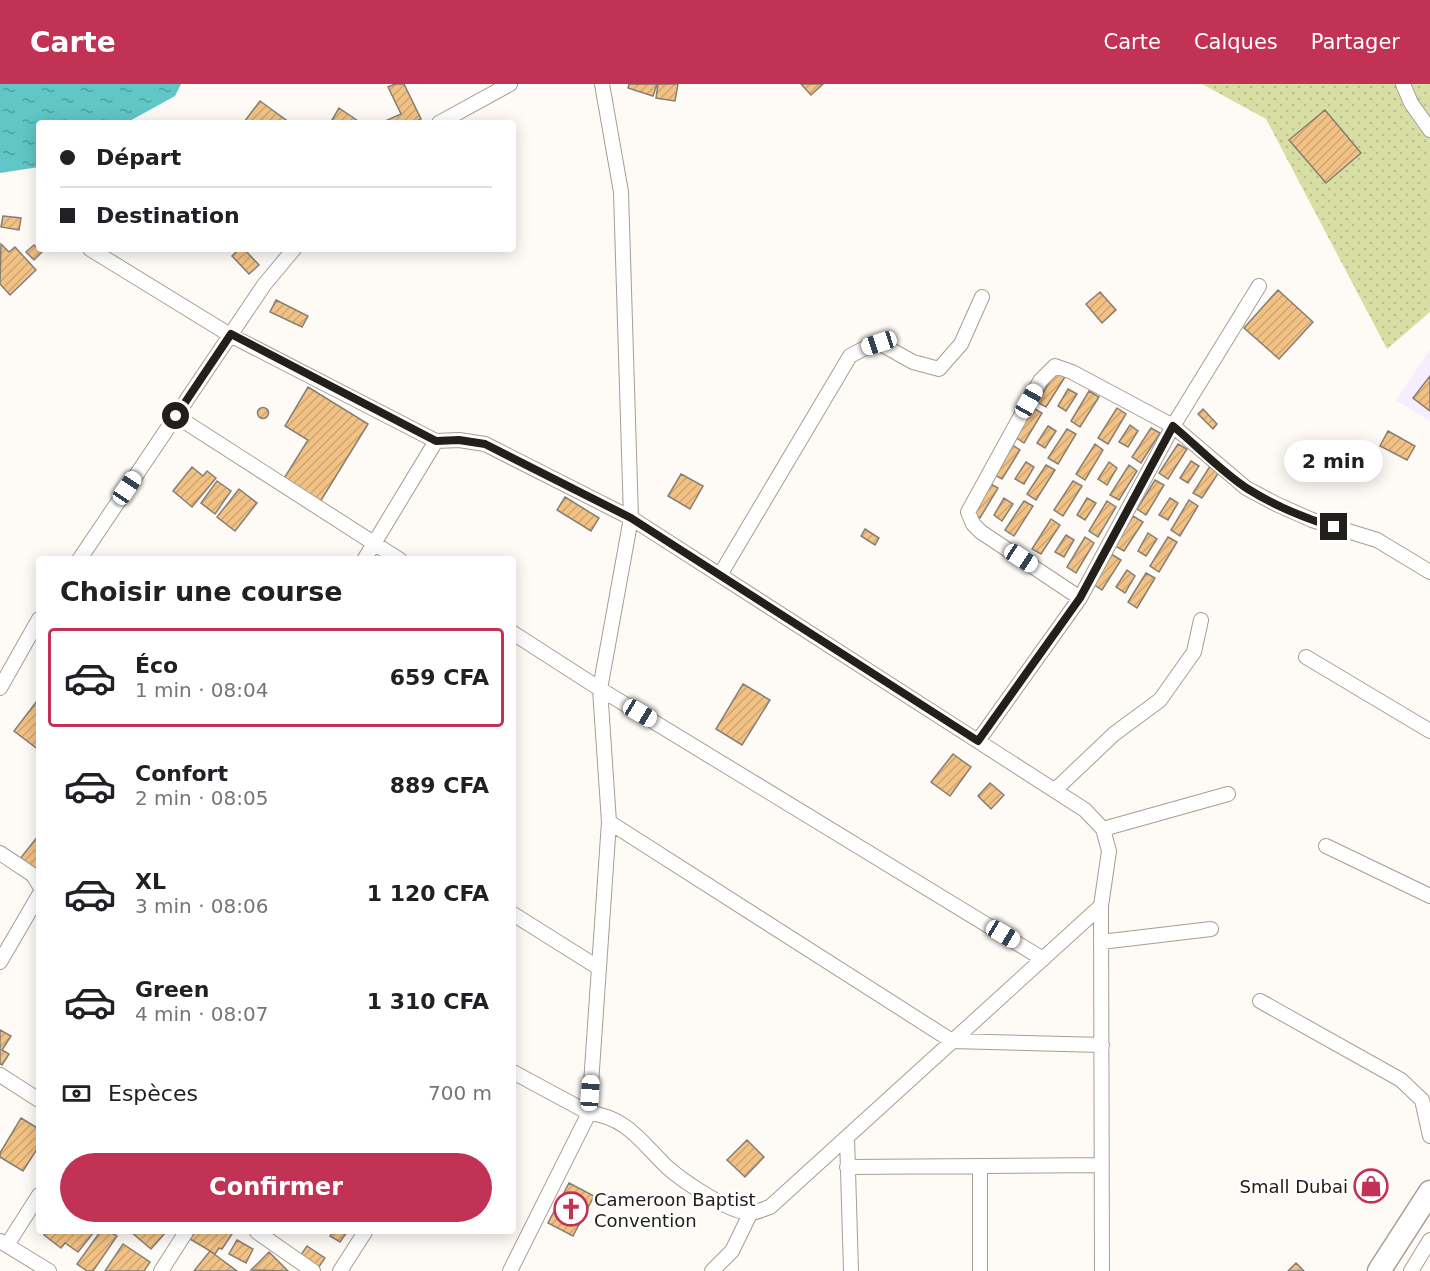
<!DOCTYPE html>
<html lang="fr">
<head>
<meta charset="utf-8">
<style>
  :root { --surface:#fff; --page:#f2f2f2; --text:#202124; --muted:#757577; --line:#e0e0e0; --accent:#c23255 }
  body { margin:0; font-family:"DejaVu Sans",sans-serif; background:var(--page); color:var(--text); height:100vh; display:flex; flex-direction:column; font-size:22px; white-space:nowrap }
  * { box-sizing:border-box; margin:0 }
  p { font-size:20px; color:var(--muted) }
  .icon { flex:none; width:33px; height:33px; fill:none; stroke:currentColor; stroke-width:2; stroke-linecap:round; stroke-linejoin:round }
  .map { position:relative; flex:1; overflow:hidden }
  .details { position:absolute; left:36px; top:472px; width:480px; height:678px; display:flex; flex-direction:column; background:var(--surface); border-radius:6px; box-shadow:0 3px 15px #0003 }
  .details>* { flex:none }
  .top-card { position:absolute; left:36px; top:36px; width:480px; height:132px; border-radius:6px; box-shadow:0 3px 15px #0003; display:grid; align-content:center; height:132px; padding:0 24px; background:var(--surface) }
  .end { position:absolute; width:27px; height:27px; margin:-14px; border:8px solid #23201c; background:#fff; box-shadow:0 0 0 3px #fff }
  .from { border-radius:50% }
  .bubble { position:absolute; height:42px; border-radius:21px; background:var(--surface); box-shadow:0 3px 15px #0003; font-size:20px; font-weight:700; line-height:42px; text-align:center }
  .car { position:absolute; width:18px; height:36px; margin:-18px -9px; border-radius:8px; box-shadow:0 0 4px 2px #0007; background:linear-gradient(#fff 24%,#345 0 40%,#fff 0 76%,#345 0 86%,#fff 0) }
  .top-card b { display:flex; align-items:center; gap:21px; height:57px; font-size:22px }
  .top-card b+b { border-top:2px solid var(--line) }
  .top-card i { width:15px; height:15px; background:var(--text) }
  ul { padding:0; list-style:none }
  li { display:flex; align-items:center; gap:18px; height:99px; margin:0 12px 9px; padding:0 12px; border:3px solid transparent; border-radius:6px }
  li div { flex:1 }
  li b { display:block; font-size:22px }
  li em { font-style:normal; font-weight:700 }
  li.active { border-color:var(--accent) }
  li>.icon { width:54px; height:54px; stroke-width:1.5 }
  h2 { padding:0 24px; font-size:27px; line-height:72px }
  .pay { display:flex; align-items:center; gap:15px; height:66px; padding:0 24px; font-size:22px }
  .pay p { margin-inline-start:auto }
  .primary-button { display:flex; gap:12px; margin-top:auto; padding:12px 24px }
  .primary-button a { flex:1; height:69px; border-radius:36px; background:var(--accent); color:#fff; font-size:24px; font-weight:700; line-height:69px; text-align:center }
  header { display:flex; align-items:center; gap:36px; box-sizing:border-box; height:84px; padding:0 30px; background:var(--accent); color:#fff }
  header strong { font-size:28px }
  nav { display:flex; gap:33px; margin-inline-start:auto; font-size:21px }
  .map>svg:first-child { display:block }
  .education { fill:#f6edfe }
  .grass { fill:url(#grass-dots) }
  .water { fill:url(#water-ripples) }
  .building { fill:url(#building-hatch); stroke:#877e74; stroke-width:1.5 }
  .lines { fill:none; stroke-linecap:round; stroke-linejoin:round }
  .minor-casing { stroke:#a79e93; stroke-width:16 }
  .trunk-casing { stroke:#a79e93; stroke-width:25 }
  .minor { stroke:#fff; stroke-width:14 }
  .trunk { stroke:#fff; stroke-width:22 }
  .route { stroke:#23201c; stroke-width:8 }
  .labels { text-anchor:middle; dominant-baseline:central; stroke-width:5; stroke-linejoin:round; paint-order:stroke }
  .poi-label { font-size:18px; fill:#23201c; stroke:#fff; text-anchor:end }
</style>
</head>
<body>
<header>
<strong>Carte</strong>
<nav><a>Carte</a><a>Calques</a><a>Partager</a></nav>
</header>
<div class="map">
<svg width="1430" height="1187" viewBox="0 0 1430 1187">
  <defs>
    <pattern id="grass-dots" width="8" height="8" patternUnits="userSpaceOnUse" patternTransform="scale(1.5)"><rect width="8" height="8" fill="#d8dfa4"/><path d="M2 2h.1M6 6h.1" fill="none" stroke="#b9bf8d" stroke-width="1.8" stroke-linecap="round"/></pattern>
    <pattern id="water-ripples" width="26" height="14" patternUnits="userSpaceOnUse" patternTransform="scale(1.5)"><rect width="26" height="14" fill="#60c6c6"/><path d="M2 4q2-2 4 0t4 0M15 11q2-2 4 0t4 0" fill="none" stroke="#4fa0a0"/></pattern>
    <pattern id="building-hatch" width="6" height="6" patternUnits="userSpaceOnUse" patternTransform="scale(1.5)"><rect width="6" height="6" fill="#f2c285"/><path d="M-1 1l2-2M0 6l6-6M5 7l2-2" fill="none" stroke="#cfa672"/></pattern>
  </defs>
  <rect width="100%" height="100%" fill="#fefaf6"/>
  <path class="education" d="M1430,266V337L1396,316Z"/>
  <path class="grass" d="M1202,0H1430V228L1387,265L1266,35Z"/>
  <path class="water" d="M0,0H181L175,12L126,39H39V83L0,89Z"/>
  <path class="building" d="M395,0H404L421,35L412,39H381L401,30L388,3Z
    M629,0H657L653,12L628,4Z
    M658,0H678L675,17L656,14Z
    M801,0H823L811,11Z
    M260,17L286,36L284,39L244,38Z
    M339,24L361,39H335L332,36Z
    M1325,26L1361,69L1326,99L1289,56Z
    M3,132L21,134L19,146L1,143Z
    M1,160L9,168L15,163L36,186L10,211L0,200Z
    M34,161L42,168L34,176L26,168Z
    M239,165H244L259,181L249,190L232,172Z
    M1278,206L1313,238L1279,275L1244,244Z
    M1100,208L1116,226L1102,239L1086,220Z
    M276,216L308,232L302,243L270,228Z
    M1056,288L1065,293L1046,323L1037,318Z
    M1430,292V327L1413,314Z
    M308,303L368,340L320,418L283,396L308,356L285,342Z
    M1068,305L1077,310L1066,327L1058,322Z
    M1089,307L1099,313L1080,343L1071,337Z
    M257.5 329a5.5 5.5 0 1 1 11 0a5.5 5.5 0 1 1-11 0Z
    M1033,324L1042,329L1024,359L1015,353Z
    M1117,324L1126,330L1108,360L1098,354Z
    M1203,325L1217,340L1213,345L1198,330Z
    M1130,341L1138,347L1128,363L1119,358Z
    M1048,342L1056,347L1045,364L1037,359Z
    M1151,344L1160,349L1141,379L1132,373Z
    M1067,345L1076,350L1058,380L1048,374Z
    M1388,347L1415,362L1407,376L1380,362Z
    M1011,360L1020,366L1002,395L993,390Z
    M1095,360L1103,366L1085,396L1076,390Z
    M1178,360L1187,365L1168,395L1159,389Z
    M1191,377L1199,382L1188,399L1180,394Z
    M1026,378L1034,383L1024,400L1015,395Z
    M1109,378L1117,384L1107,401L1098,395Z
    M1212,379L1221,385L1202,414L1193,409Z
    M1046,381L1055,386L1036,416L1027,410Z
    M1129,381L1137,387L1119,416L1110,411Z
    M192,383L203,392L207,387L216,394L192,423L173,407Z
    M681,390L703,402L690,425L668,412Z
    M1155,396L1164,401L1146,431L1137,425Z
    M217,397L231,407L215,430L201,419Z
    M1073,397L1082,402L1063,432L1054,426Z
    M989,399L998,404L980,434L971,428Z
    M239,405L257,419L235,447L217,433Z
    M565,413L599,434L591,447L557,426Z
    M1004,414L1013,420L1002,437L994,431Z
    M1087,414L1096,419L1085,436L1077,431Z
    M1170,414L1178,419L1168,436L1159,431Z
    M1189,416L1198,422L1180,452L1171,446Z
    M1024,417L1033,422L1014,452L1005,446Z
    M1107,417L1116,423L1098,453L1089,447Z
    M1133,432L1143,438L1124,467L1115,462Z
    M1051,435L1060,441L1041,470L1032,465Z
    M865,445L879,454L875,461L861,452Z
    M1148,449L1157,455L1146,472L1138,467Z
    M1066,451L1074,456L1064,473L1055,468Z
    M1085,453L1094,459L1076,489L1067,483Z
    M1168,453L1177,458L1159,488L1150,482Z
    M1111,470L1121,476L1102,506L1093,500Z
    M1127,486L1135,492L1125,509L1116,503Z
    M1146,489L1155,494L1137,524L1128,518Z
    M743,600L770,616L742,661L716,645Z
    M37,617L39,619V666L14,647Z
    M953,670L971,683L950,712L931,698Z
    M990,699L1004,711L991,725L978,712Z
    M39,751V791L19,776Z
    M0,946L11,952L2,966L9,970L2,981L0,980Z
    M21,1034L39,1045V1062L23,1087L0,1073V1069Z
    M747,1056L764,1073L745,1093L727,1076Z
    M569,1099L594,1112L573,1152L548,1139Z
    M47,1148H94L78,1168L65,1159L61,1164L44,1151Z
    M100,1148H110L117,1152L93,1187H87L77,1180Z
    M131,1148H166L151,1165Z
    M195,1148H229L232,1150L222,1165L219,1164L215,1170L190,1155Z
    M333,1148H347L340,1158L330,1152Z
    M237,1156L253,1165L246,1179L229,1170Z
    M123,1160L150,1178L144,1187H105Z
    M307,1162L325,1174L316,1187L298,1175Z
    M210,1167L237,1187H194Z
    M269,1168L288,1187L251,1186Z
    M1296,1179L1304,1187H1288Z"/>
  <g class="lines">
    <g class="minor-casing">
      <path id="minor" d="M602,0L621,108L631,434L1085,726L1103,745L1109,767L1101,822L1102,1187
        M1403,0L1411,19L1430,46
        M439,39L510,0
        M90,165L230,251L436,357
        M176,332L400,476
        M79,476L264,201L294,165
        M364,476L436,357L459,356L485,360L631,434L600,605L609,738L589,1029L510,1187
        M720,491L850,272L865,264L879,259L913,278L939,285L961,260L982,213
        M1080,514L981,448L973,440L968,428L1040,297L1055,282L1072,288L1173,342L1246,404L1276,420L1312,436L1377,456L1430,488
        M513,549L600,605L1043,875
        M1306,573L1430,647
        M0,604L39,535
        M978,657L1080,514L1173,342L1259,202
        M1055,706L1114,650L1160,616L1194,568L1201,536
        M609,738L952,957L1102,961
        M1103,745L1228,710
        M1326,762L1430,812
        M0,769L33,791L39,801
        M513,830L599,884
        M1101,858L1211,845
        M0,878L39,811
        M1260,917L1401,996L1422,1016L1430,1052
        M513,988L589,1029C627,1033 642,1059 667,1083C684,1098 726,1126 748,1129C754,1130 763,1125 770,1123L1101,822
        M0,991L39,1016
        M847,1053L851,1187
        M980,1082V1187
        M847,1083L1102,1081
        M257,1148L313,1187
        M0,1157L49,1187
        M7,1161L39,1111
        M161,1187L186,1148
        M340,1187L365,1148
        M712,1187L732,1167L750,1130
        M1411,1187L1430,1156"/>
    </g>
    <g class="trunk-casing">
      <path id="trunk" d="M1379,1187L1430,1108"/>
    </g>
    <use href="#minor" class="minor"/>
    <use href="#trunk" class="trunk"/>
  </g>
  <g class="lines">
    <path class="route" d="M176,332L231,250L436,357L459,356L485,360L631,434L978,657L1080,514L1173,342C1196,361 1224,390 1248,405C1275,422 1304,434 1334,443"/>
  </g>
  <defs>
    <g id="shop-ring" transform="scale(1.725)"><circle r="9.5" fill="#fff" stroke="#c23255" stroke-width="1.5"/><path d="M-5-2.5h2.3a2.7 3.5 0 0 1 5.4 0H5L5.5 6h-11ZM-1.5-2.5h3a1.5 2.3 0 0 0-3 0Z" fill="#c23255"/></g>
    <g id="church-ring" transform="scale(1.725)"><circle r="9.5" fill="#fff" stroke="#c23255" stroke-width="1.5"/><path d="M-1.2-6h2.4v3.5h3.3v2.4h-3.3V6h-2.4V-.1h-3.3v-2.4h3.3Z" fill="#c23255"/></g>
  </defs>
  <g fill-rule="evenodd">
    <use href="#shop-ring" x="1371" y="1102"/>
    <use href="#church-ring" x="571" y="1125"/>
  </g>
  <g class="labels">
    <g class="poi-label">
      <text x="1348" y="1102">Small Dubai</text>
      <text x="594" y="1115" text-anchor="start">Cameroon Baptist<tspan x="594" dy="21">Convention</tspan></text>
    </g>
  </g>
</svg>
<i class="end from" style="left:176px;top:332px"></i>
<i class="end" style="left:1334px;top:443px"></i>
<div class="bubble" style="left:1284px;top:356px;width:99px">2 min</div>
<i class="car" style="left:879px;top:259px;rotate:252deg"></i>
<i class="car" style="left:1029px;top:317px;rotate:29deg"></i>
<i class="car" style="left:127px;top:404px;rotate:34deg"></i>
<i class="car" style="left:1021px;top:474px;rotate:123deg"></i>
<i class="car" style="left:640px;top:629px;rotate:121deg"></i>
<i class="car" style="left:1003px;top:850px;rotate:121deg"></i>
<i class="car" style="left:590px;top:1009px;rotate:4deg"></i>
<div class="top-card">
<b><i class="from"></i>Départ</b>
<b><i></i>Destination</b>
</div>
<section class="details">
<h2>Choisir une course</h2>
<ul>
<li class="active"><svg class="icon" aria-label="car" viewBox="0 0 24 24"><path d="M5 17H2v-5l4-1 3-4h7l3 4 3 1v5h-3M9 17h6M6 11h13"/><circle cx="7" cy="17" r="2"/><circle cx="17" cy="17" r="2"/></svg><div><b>Éco</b><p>1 min · 08:04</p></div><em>659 CFA</em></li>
<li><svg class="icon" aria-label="car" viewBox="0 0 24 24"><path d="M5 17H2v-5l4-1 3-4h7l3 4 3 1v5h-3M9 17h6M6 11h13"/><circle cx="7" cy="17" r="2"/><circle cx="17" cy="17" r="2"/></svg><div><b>Confort</b><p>2 min · 08:05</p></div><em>889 CFA</em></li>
<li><svg class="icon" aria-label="car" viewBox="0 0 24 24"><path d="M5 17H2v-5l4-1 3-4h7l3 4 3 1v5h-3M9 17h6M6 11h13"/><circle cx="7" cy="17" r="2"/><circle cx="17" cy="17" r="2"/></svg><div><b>XL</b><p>3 min · 08:06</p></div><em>1 120 CFA</em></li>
<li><svg class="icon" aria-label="car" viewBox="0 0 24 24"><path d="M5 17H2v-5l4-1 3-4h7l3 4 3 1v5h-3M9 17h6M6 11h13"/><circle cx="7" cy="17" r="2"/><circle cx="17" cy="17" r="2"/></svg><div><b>Green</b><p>4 min · 08:07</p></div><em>1 310 CFA</em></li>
</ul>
<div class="pay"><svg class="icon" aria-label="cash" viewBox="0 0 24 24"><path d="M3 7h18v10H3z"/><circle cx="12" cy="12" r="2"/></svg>Espèces<p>700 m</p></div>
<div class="primary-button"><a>Confirmer</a></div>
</section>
</div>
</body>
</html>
